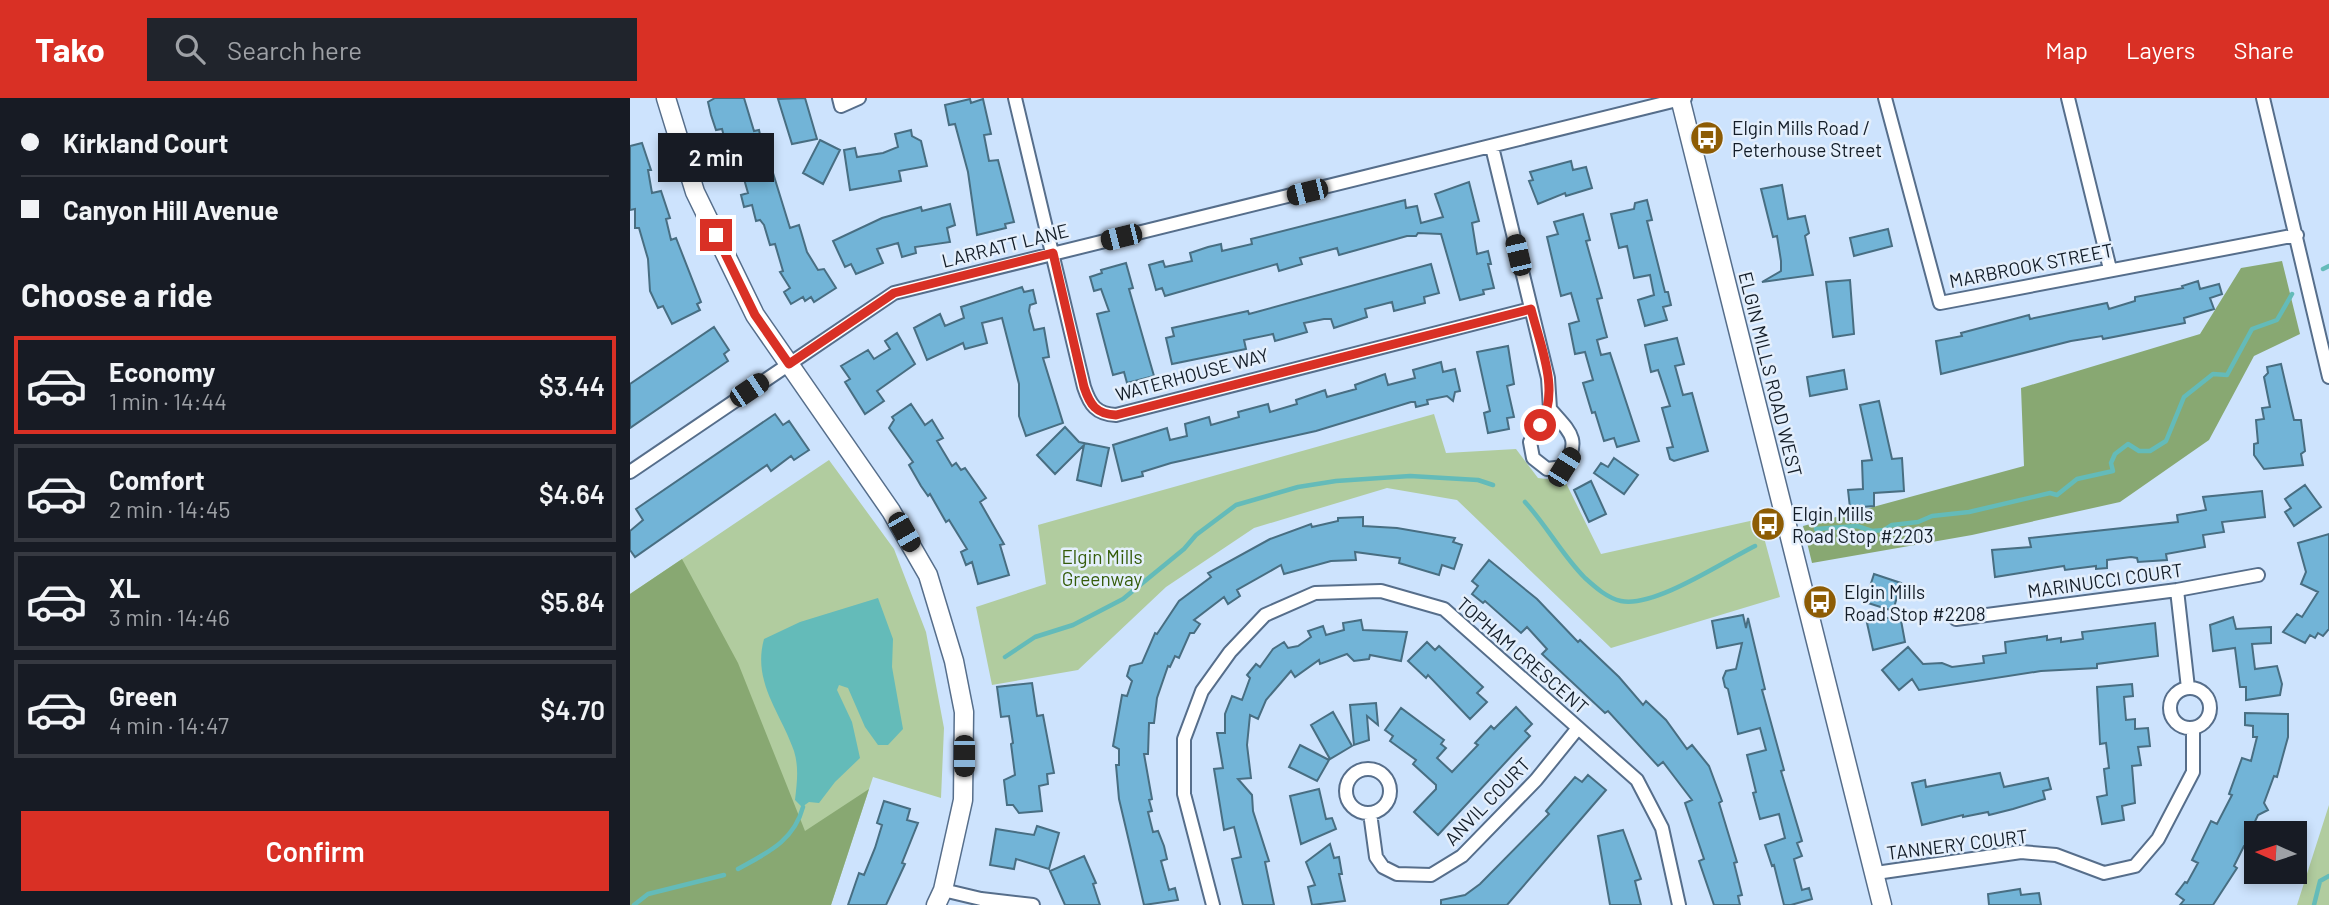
<!DOCTYPE html>
<html lang="en">
<head>
<meta charset="utf-8">
<style>
  :root { --surface:#171b24; --page:#20242c; --text:#f1f3f6; --muted:#9ea1a6; --line:#363941; --accent:#d93025 }
  body { margin:0; font-family:Barlow,sans-serif; background:var(--page); color:var(--text); height:100vh; display:flex; flex-direction:column; font-size:26px; white-space:nowrap }
  * { box-sizing:border-box; margin:0 }
  p { font-size:23px; color:var(--muted) }
  .icon { flex:none; width:38px; height:38px; fill:none; stroke:currentColor; stroke-width:2; stroke-linecap:round; stroke-linejoin:round }
  .map { position:relative; flex:1; overflow:hidden }
  .sheet { display:flex; flex-direction:column; background:var(--surface); width:630px }
  .sheet>* { flex:none }
  .banner { display:grid; align-content:center; height:154px; padding:0 21px; background:var(--surface) }
  .needle { width:46px; rotate:273deg }
  .fabs { position:absolute; left:1614px; top:723px; display:grid; gap:14px }
  .fabs a { display:grid; place-items:center; width:63px; height:63px; border-radius:0px; background:var(--surface); box-shadow:0 4px 10px #0003; font-size:35px }
  .end { position:absolute; width:32px; height:32px; margin:-16px; border:9px solid #d93025; background:#fff; box-shadow:0 0 0 4px #fff }
  .from { border-radius:50% }
  .bubble { position:absolute; height:49px; border-radius:0px; background:var(--surface); box-shadow:0 4px 10px #0003; font-size:23px; font-weight:600; line-height:49px; text-align:center }
  .car { position:absolute; width:21px; height:42px; margin:-21px -10px; border-radius:9px; box-shadow:0 0 5px 2px #0007; background:linear-gradient(#222 24%,#8ab4d8 0 40%,#222 0 76%,#8ab4d8 0 86%,#222 0) }
  .banner b { display:flex; align-items:center; gap:24px; height:66px; font-size:26px }
  .banner b+b { border-top:2px solid var(--line) }
  .banner i { width:18px; height:18px; background:var(--text) }
  ul { padding:0; list-style:none }
  li { display:flex; align-items:center; gap:21px; height:98px; margin:0 14px 10px; padding:0 7px; border:4px solid var(--line); border-radius:0px }
  li div { flex:1 }
  li b { display:block; font-size:26px }
  li em { font-style:normal; font-weight:600 }
  li.on { border-color:var(--accent) }
  li>.icon { width:63px; height:63px; stroke-width:1.5 }
  h2 { padding:0 21px; font-size:32px; line-height:84px }
  .button { display:flex; gap:14px; margin-top:auto; padding:14px 21px }
  .button a { flex:1; height:80px; border-radius:0px; background:var(--accent); color:#fff; font-size:28px; font-weight:600; line-height:80px; text-align:center }
  header { display:flex; align-items:center; gap:42px; box-sizing:border-box; height:98px; padding:0 35px; background:var(--accent); color:#fff }
  header strong { font-size:33px }
  nav { display:flex; gap:38px; margin-inline-start:auto; font-size:24px }
  .search { width:490px; height:63px; background:var(--page); display:flex; align-items:center; gap:18px; box-sizing:border-box; padding:0 24px; border-radius:0px; color:var(--muted); font-size:26px }
  main { display:flex; flex:1; min-height:0 }
  .map>svg:first-child { display:block }
  .green { fill:#b1cc9f }
  .forest { fill:#88a872 }
  .water { fill:#64bbb9 }
  .lines { fill:none; stroke-linecap:round; stroke-linejoin:round }
  .stream { stroke:#64bbb9; stroke-width:4.5 }
  .building { fill:#72b4d7; stroke:#486e82; stroke-width:2 }
  .street-casing { stroke:#566e8b; stroke-width:16 }
  .secondary-casing { stroke:#566e8b; stroke-width:21 }
  .street { stroke:#fff; stroke-width:12 }
  .secondary { stroke:#fff; stroke-width:18 }
  .route { stroke:#d93025; stroke-width:9 }
  .labels { text-anchor:middle; dominant-baseline:central; stroke-width:5; stroke-linejoin:round; paint-order:stroke }
  .poi-label { font-size:19px; fill:#131d28; stroke:#e4effc; text-anchor:start }
  .street-label { font-size:19px; fill:#131d28; stroke:#e4effc }
  .park-label { font-size:19px; fill:#355c0a; stroke:#e4effc }
</style>
</head>
<body>
<header>
<strong>Tako</strong>
<div class="search"><svg class="icon" aria-label="search" viewBox="0 0 24 24"><circle cx="10" cy="10" r="6"/><path d="M15 15l6 6"/></svg>Search here</div>
<nav><a>Map</a><a>Layers</a><a>Share</a></nav>
</header>
<main>
<section class="sheet">
<div class="banner">
<b><i class="from"></i>Kirkland Court</b>
<b><i></i>Canyon Hill Avenue</b>
</div>
<h2>Choose a ride</h2>
<ul>
<li class="on"><svg class="icon" aria-label="car" viewBox="0 0 24 24"><path d="M5 17H2v-5l4-1 3-4h7l3 4 3 1v5h-3M9 17h6M6 11h13"/><circle cx="7" cy="17" r="2"/><circle cx="17" cy="17" r="2"/></svg><div><b>Economy</b><p>1 min · 14:44</p></div><em>$3.44</em></li>
<li><svg class="icon" aria-label="car" viewBox="0 0 24 24"><path d="M5 17H2v-5l4-1 3-4h7l3 4 3 1v5h-3M9 17h6M6 11h13"/><circle cx="7" cy="17" r="2"/><circle cx="17" cy="17" r="2"/></svg><div><b>Comfort</b><p>2 min · 14:45</p></div><em>$4.64</em></li>
<li><svg class="icon" aria-label="car" viewBox="0 0 24 24"><path d="M5 17H2v-5l4-1 3-4h7l3 4 3 1v5h-3M9 17h6M6 11h13"/><circle cx="7" cy="17" r="2"/><circle cx="17" cy="17" r="2"/></svg><div><b>XL</b><p>3 min · 14:46</p></div><em>$5.84</em></li>
<li><svg class="icon" aria-label="car" viewBox="0 0 24 24"><path d="M5 17H2v-5l4-1 3-4h7l3 4 3 1v5h-3M9 17h6M6 11h13"/><circle cx="7" cy="17" r="2"/><circle cx="17" cy="17" r="2"/></svg><div><b>Green</b><p>4 min · 14:47</p></div><em>$4.70</em></li>
</ul>
<div class="button"><a>Confirm</a></div>
</section>
<div class="map">
<svg width="1699" height="807" viewBox="0 0 1699 807">
  <rect width="100%" height="100%" fill="#cde3fd"/>
  <path class="green" d="M804,316L816,355L886,351L908,380L935,383L971,456L1129,421L1150,499L981,550L827,402L757,390L624,430L536,489L448,572L362,587L346,509L416,486L408,427Z
    M199,362L264,451L296,534L314,630L311,700L243,679L201,807H0V496Z
    M1699,707V807H1667Z"/>
  <path class="forest" d="M1652,163L1670,236L1624,258L1579,342L1490,404L1342,437L1182,465L1173,428L1394,368L1391,290L1570,236L1611,170Z
    M52,461L108,565L175,733L239,691L201,807H0V496Z"/>
  <path class="water" d="M248,500L263,541L262,569L273,631L258,647H248L235,629L218,590L209,587L207,592L222,624L230,660L205,684L189,705L179,704L172,709L165,702C167,685 169,669 164,653C151,615 122,584 134,541L170,524Z"/>
  <g class="lines">
    <path class="stream" d="M1693,171L1699,168
      M895,404C917,428 932,457 955,480C965,489 977,500 991,503C1025,510 1094,463 1125,448
      M1186,431L1227,428L1242,433L1254,432L1262,427L1288,424L1302,418L1339,414L1420,395L1427,397L1447,381L1483,373L1481,365L1485,356L1498,346L1509,353H1520L1536,343L1554,299L1583,276L1597,277L1622,231L1647,222L1662,196
      M375,559L405,539L443,527L493,501L554,451L566,437L606,407L668,389L706,383L780,378L848,382L863,387
      M108,771C137,755 164,743 173,709
      M4,807L18,796L94,777
      M1684,807L1690,783L1699,778"/>
  </g>
  <path class="building" d="M85,0H114L124,33L129,32L136,63L139,62L160,130L169,127L177,154L188,172L194,171L206,190L184,204L181,199L175,203L173,199L161,206L154,194L160,190L150,174L153,173L145,146L140,147L134,127L130,122L126,123L122,107L114,109L111,97L118,95L112,74L104,76L92,31L86,32L81,17L78,4Z
    M175,0L187,41L162,46L148,1Z
    M340,1L341,5L353,1L361,36L354,37L359,63L368,62L384,124L375,126L376,130L347,137L338,74L325,26L319,27L315,7Z
    M281,32L282,38L291,43L297,68L269,73L271,83L220,92L214,52L225,50L227,59L253,55L268,49L265,36Z
    M190,42L210,52L193,86L173,75Z
    M12,45L21,72H18L22,95L31,93L40,120L36,121L41,142L46,140L71,204L67,206L70,212L42,226L33,208L28,210L20,193L18,161L9,130H5V111L0,112V48Z
    M941,63L943,72L956,69L962,90L936,98L935,95L908,106L899,83L903,82L900,74Z
    M839,84L849,123L842,125L847,156L858,153L861,166H858L864,190L853,192L854,196L830,202L811,136L788,135L786,138H777L709,157L707,150L670,160L672,166L649,173L647,166L535,198L532,190L526,192L519,167L533,163L535,169L562,163L560,155L578,149L591,146L592,153L622,146L621,141L775,102L776,110L787,108L791,125L813,119L805,96Z
    M1152,87L1158,121L1175,118L1179,135L1175,138L1183,177L1132,184L1151,173V163L1147,138L1143,139L1131,91Z
    M1017,102L1022,122L1017,123L1035,194H1038L1041,207L1033,209L1037,222L1015,228L1008,202L1024,197L1020,177L1004,180L997,148L989,150L981,116L1004,111L1005,105Z
    M320,106L325,127L317,130L320,144L285,149L286,155L272,159L268,145L247,151L253,165L226,176L221,166L215,169L203,143L252,120L291,109L292,113Z
    M953,116L960,142L956,143L972,200L967,201L977,239L967,242L971,257L980,255L1009,343L987,349L984,340L974,343L965,314L962,315L953,285L963,282L955,254L945,256L939,226L949,223L941,195L931,198L917,139L928,136L924,124Z
    M1258,131L1262,148L1224,158L1220,140Z
    M496,165L503,190L499,191L524,278L497,285L494,274L483,277L467,216L479,213L471,191L464,193L460,179L472,175L471,172Z
    M801,166L809,195L794,199L795,205L764,213L762,204L735,211L737,219L704,230L701,221H694L674,225L677,234L645,243L643,236L614,242L616,251L542,266L536,240L544,238L542,230L618,213L619,216Z
    M1220,182L1224,236L1203,239L1196,184Z
    M1568,183L1570,191L1589,186L1592,196L1580,200L1584,211L1554,220L1555,225L1473,241L1472,238L1441,243L1311,276L1306,243L1332,238L1331,235L1399,217L1400,221L1477,205L1479,211L1505,203V199L1553,190L1552,188Z
    M392,189L394,194L403,192L406,205L400,207L399,213L404,232L414,230L419,259L413,260L433,325L396,338L389,318V286L372,220L352,225L357,245L335,251L333,245L297,262L284,230L310,216L315,228L334,220L331,209Z
    M84,229L99,252L94,256L98,263L0,330V286Z
    M267,235L285,266L247,293L254,303L235,316L215,284L220,281L211,268L238,252L244,261L260,251L255,243Z
    M1047,240L1054,266L1045,268L1053,297L1062,295L1078,353L1044,363L1040,361L1037,350L1043,349L1032,310L1040,308L1028,272L1021,274L1015,247Z
    M878,248L884,286L877,288L884,319L877,320L879,331L858,335L854,315L860,313L847,254Z
    M811,264L813,274L825,271L830,293L825,294L823,303L817,298L797,302L798,306L786,309L785,304H781L686,333L541,365L512,374L513,378L492,383L483,347L537,330L540,342L557,338L555,326L579,319L581,327L609,319L608,314L638,306L640,314L667,306L666,302L695,292L697,299L726,291L725,287L755,276L758,287L785,280L783,272Z
    M1651,266L1664,322H1671L1675,353L1671,356L1673,367L1634,371L1624,357V346L1628,345L1626,322L1634,321L1632,310L1640,309L1634,279L1638,275L1637,269Z
    M1214,272L1217,291L1180,298L1177,279Z
    M1249,303L1262,361L1272,360L1274,393L1244,395V408L1220,410L1218,392L1233,391L1232,363L1242,362L1230,307Z
    M281,306L295,327L302,322L313,340L307,343L322,368L326,365L331,372L335,370L356,400L350,404L374,446L370,447L379,477L348,486L342,464L336,467L331,454L337,451L319,422L316,424L300,396L298,398L291,388L279,367L283,364L259,330L264,322L262,319Z
    M145,316L153,327L159,323L179,352L164,362L161,358L141,373L137,367L5,459L0,452V433L13,422L6,411Z
    M435,329L449,344L479,350L471,388L447,382L454,347L425,376L407,357Z
    M984,360L1008,377L994,396L964,375L971,365L978,369Z
    M961,383L976,416L959,424L944,392Z
    M1675,387L1691,409L1664,428L1655,414L1661,410L1655,401Z
    M1632,393L1635,419L1592,424L1594,434L1573,437L1575,449L1536,456L1537,462L1508,464L1507,460L1501,459L1477,462V470L1466,471V468L1435,472L1434,468L1365,479L1362,452L1401,449L1399,440L1548,424L1547,417L1576,412L1573,399Z
    M733,419V428L767,430L825,440L823,444L832,447L824,471L812,467L809,477L769,465L770,460L725,454L726,462L701,463L654,476L651,467L607,492L610,498L598,506L594,499L564,522L570,526L564,535H560L549,560L545,558L540,569L538,568L527,600L524,625H519L518,656H514L522,701L519,702L522,713L518,714L523,734L528,733L534,748L537,761L531,763L539,792L545,790L548,802L514,807L489,701L486,667H489V651L483,648L492,597L497,598L502,583L497,578L500,568L512,565L525,535L527,536L549,503L581,479L578,475L640,441L681,426L682,429L708,423V420Z
    M1699,436V531L1693,538L1688,535L1685,540L1680,537L1675,545L1653,534L1667,516L1672,519L1688,494L1671,486L1676,474L1668,445Z
    M859,462L907,501L948,544L950,542L989,579L1013,607L1016,603L1036,622L1057,651L1062,647L1079,668L1092,703L1089,705L1107,764L1104,765L1112,797L1108,798L1110,807H1084L1069,763L1074,761L1055,705L1062,702L1033,664L1028,668L978,613L975,615L912,556L917,551L897,529L891,535L855,503L853,505L842,496L848,488L842,483Z
    M1244,476L1271,485L1263,513L1235,504Z
    M1113,517L1116,530L1118,520L1135,591L1132,592L1154,672L1151,673L1172,743L1167,745L1172,758L1164,761L1172,792L1179,790L1182,801L1161,807H1154L1144,767L1142,768L1135,747L1155,740L1149,716L1130,721L1123,695L1126,694L1117,657L1136,652L1130,630L1108,636L1098,591L1095,589L1093,580L1096,573L1106,571L1112,545L1087,550L1082,523Z
    M1270,517L1275,544L1243,552L1237,525Z
    M1603,519L1606,531L1641,529V545L1622,546L1625,571L1647,568L1652,586L1650,597L1616,602V589H1610L1605,550L1583,553L1580,527Z
    M731,522L733,532L777,534L771,563L740,557L739,561L724,563L717,556L690,566L689,562L665,579L661,573L636,602L628,621L620,617L617,647L621,680L608,681L622,697L623,713L639,763L635,764L644,807H613L602,761L611,759L604,729L594,732L584,671L593,670L587,635H595V616L602,598L612,602L620,580L617,577L626,566L630,569L643,551L654,544L658,550L668,548L681,539L678,533L693,528L696,537L714,532L713,525Z
    M1525,525L1528,558L1467,566V570L1411,573L1289,592L1282,581L1269,592L1252,572L1278,549L1293,566L1312,565L1322,569L1354,565L1353,558L1376,555L1375,544L1417,538V542L1431,540V544L1453,541L1452,534Z
    M797,544L805,552L809,548L853,589L847,595L857,604L840,621L798,577L796,580L778,563Z
    M402,585L407,618L413,617L424,675L417,676L418,686L409,688L412,713L389,715L383,707H377L374,682L385,677L381,646L383,645L379,618L371,619L367,589Z
    M1502,586L1503,598L1494,599L1496,622L1505,621V631L1518,630L1520,648L1508,649L1511,667L1502,668L1505,705L1492,708L1494,722L1472,726L1467,699L1477,697L1474,671L1479,670L1476,645L1470,646L1467,589Z
    M746,605L748,627L737,618L739,642L724,647L720,607Z
    M886,609L902,626L895,633L900,638L808,737L784,714L806,691V687L783,666L786,662L760,643L763,638L755,632L771,610L814,642L811,646L816,650L807,660L822,674L848,647L845,645L861,628L864,631Z
    M703,614L722,648L700,661L681,627Z
    M1615,615L1658,616V639L1647,679L1644,678L1634,705L1638,712L1628,717L1619,736L1623,744L1614,748L1604,768L1607,770L1583,807H1550L1554,802L1546,796L1555,784L1557,785L1568,765L1562,762L1581,723L1587,726L1602,697L1599,696L1612,660L1621,663L1627,639H1623V628L1615,627Z
    M670,647L699,662L687,683L659,669Z
    M1370,675L1374,689L1418,680L1421,691L1413,693L1415,701L1383,711L1359,717L1358,714L1333,719V717L1292,727L1282,685L1295,682L1296,689Z
    M958,677L976,692L877,807H811V802L835,797L850,786L919,716L916,713L945,679L952,684Z
    M689,691L696,721L702,720L706,731L671,746L660,698Z
    M254,703L280,711L277,722L288,725L272,765L275,766L256,807H218L229,775L234,777L245,750L252,727L247,725Z
    M407,728L429,735L419,771L386,761L384,771L360,767L366,731L404,737Z
    M993,732L1011,781L1005,783L1011,807H980L968,738Z
    M700,746L704,760L709,759L712,776H709L715,803L682,807L678,789L685,787L676,764Z
    M454,758L466,785L463,786L470,807H435L420,773Z
    M1390,791L1391,797L1409,795L1411,807H1359L1358,796Z"/>
  <g class="lines">
    <g class="street-casing">
      <path id="street" d="M209,0L211,8L229,0
        M385,0L454,289C460,307 466,316 486,317L901,211
        M1255,0L1310,205L1667,137
        M1438,0L1480,171
        M1633,0L1699,279
        M862,49L918,280L920,311L900,344L903,360L917,371L934,369C952,341 939,333 920,311
        M0,374L264,195L1055,0
        M1547,492L1558,590
        M1326,521L1547,492L1628,477
        M1540 610a20 20 0 1 1 40 0a20 20 0 1 1-40 0Z
        M716 693a22 22 0 1 1 44 0a22 22 0 1 1-44 0Z
        M740,715L746,759L753,769L767,776L801,777L832,758L906,682L948,630
        M1246,775L1391,754L1426,757L1474,775L1505,768L1528,741L1563,674V631
        M313,792L351,801L403,807
        M583,807L554,696V641L572,593L600,554L635,517L685,495L751,493L814,511L1007,682L1032,730L1049,807"/>
    </g>
    <g class="secondary-casing">
      <path id="secondary" d="M36,0L65,94L125,217L261,413L298,477L324,563L334,614L333,702L313,792L306,807
        M1050,0L1252,807"/>
    </g>
    <use href="#street" class="street"/>
    <use href="#secondary" class="secondary"/>
  </g>
  <g class="lines">
    <path class="route" d="M86,137L125,217L159,266L264,195L423,155L454,289C460,307 466,316 486,317L901,211C910,247 931,294 910,327"/>
  </g>
  <defs>
    <g id="bus-disc" transform="scale(1.75)"><circle r="9.5" fill="#8d5c05" stroke="#e4effc"/><path d="M-5-6H5V4H4V6H2V4H-2V6H-4V4H-5ZM-3.5-4V0h7V-4ZM-3.5 1.2v1.5H-2V1.2ZM2 1.2v1.5H3.5V1.2Z" fill="#fff"/></g>
  </defs>
  <g fill-rule="evenodd">
    <use href="#bus-disc" x="1077" y="40"/>
    <use href="#bus-disc" x="1138" y="426"/>
    <use href="#bus-disc" x="1190" y="504"/>
  </g>
  <g class="labels">
    <g class="poi-label">
      <text x="1102" y="29">Elgin Mills Road /<tspan x="1102" dy="22">Peterhouse Street</tspan></text>
      <text x="1162" y="415">Elgin Mills<tspan x="1162" dy="22">Road Stop #2203</tspan></text>
      <text x="1214" y="493">Elgin Mills<tspan x="1214" dy="22">Road Stop #2208</tspan></text>
    </g>
    <g class="street-label">
      <text transform="translate(375 147) rotate(-14)">LARRATT LANE</text>
      <text transform="translate(1401 167) rotate(-11)">MARBROOK STREET</text>
      <text transform="translate(562 276) rotate(-15)">WATERHOUSE WAY</text>
      <text transform="translate(1141 276) rotate(76)">ELGIN MILLS ROAD WEST</text>
      <text transform="translate(1475 482) rotate(-8)">MARINUCCI COURT</text>
      <text transform="translate(893 557) rotate(41)">TOPHAM CRESCENT</text>
      <text transform="translate(857 703) rotate(-46)">ANVIL COURT</text>
      <text transform="translate(1327 746) rotate(-7)">TANNERY COURT</text>
    </g>
    <g class="park-label">
      <text x="472" y="458">Elgin Mills<tspan x="472" dy="22">Greenway</tspan></text>
    </g>
  </g>
</svg>
<div class="fabs">
<a><svg class="needle" viewBox="-14 -14 28 28"><path d="M0-13l5 13h-10z" fill="#e53935"/><path d="M0 13l5-13h-10z" fill="#9ea1a6"/></svg></a>
</div>
<i class="end from" style="left:910px;top:327px"></i>
<i class="end" style="left:86px;top:137px"></i>
<div class="bubble" style="left:28px;top:35px;width:116px">2 min</div>
<i class="car" style="left:677px;top:94px;rotate:256deg"></i>
<i class="car" style="left:491px;top:139px;rotate:256deg"></i>
<i class="car" style="left:888px;top:157px;rotate:347deg"></i>
<i class="car" style="left:119px;top:292px;rotate:56deg"></i>
<i class="car" style="left:934px;top:369px;rotate:32deg"></i>
<i class="car" style="left:274px;top:434px;rotate:150deg"></i>
<i class="car" style="left:334px;top:658px;rotate:180deg"></i>
</div>
</main>
</body>
</html>
